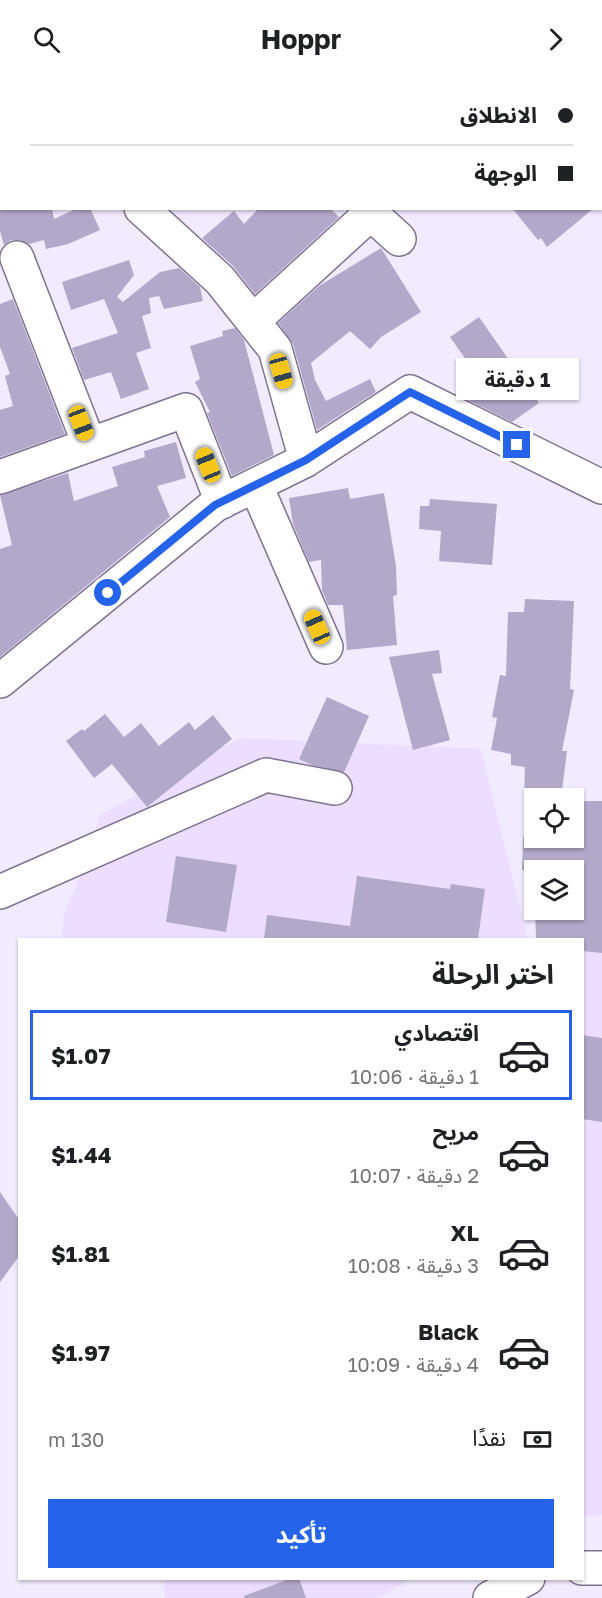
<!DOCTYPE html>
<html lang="ar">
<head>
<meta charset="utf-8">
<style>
  :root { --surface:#fff; --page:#f6f6f6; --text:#202124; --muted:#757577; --line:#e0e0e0; --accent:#2563eb }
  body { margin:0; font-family:"Golos Text","Noto Sans Arabic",sans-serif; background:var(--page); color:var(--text); direction:rtl; height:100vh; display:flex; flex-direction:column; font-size:22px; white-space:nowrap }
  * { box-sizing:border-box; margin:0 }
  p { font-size:20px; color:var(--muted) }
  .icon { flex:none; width:33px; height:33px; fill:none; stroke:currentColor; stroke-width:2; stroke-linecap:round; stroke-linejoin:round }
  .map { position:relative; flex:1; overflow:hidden; direction:ltr }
  .panel { position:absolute; left:18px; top:860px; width:566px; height:642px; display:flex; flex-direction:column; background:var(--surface); border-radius:0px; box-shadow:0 2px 4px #0004; direction:rtl }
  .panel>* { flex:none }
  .hud { position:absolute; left:0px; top:0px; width:603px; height:132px; box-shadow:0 2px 4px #0004; direction:rtl; display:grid; align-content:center; height:132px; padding:0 30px; background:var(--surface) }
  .tools { position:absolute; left:524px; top:710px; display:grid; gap:12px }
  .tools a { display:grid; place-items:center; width:60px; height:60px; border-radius:0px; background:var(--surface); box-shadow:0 2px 4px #0004; font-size:30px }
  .end { position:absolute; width:27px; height:27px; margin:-14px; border:8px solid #2563eb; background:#fff; box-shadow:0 0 0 3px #fff }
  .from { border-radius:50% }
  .bubble { position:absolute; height:42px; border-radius:0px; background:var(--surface); box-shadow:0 2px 4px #0004; font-size:20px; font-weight:700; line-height:42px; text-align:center; direction:rtl }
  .car { position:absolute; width:18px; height:36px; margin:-18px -9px; border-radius:8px; box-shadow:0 0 4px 2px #0007; background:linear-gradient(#f5c518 24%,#345 0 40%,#f5c518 0 76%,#345 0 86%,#f5c518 0) }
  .hud b { display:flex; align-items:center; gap:21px; height:57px; font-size:22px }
  .hud b+b { border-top:2px solid var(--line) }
  .hud i { width:15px; height:15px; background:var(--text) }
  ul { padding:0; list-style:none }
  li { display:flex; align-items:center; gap:18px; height:90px; margin:0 12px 9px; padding:0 18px; border:3px solid transparent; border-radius:0px }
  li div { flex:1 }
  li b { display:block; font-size:22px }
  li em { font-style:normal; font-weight:700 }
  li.current { border-color:var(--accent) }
  li>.icon { width:54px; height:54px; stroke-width:1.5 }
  h2 { padding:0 30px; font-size:27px; line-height:72px }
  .pay { display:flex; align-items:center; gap:15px; height:66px; padding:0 30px; font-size:22px }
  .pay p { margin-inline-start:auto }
  .action { display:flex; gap:12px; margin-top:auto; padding:12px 30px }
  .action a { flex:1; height:69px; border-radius:0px; background:var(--accent); color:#fff; font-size:24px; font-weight:700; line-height:69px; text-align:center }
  header { display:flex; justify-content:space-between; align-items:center; height:78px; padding:0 30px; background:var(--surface); font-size:27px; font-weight:700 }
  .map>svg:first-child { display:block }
  .built { fill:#ebdeff }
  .building { fill:#b2a8c9 }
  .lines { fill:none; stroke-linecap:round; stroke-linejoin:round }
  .minor-casing { stroke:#7e7290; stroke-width:36 }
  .minor { stroke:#fff; stroke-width:33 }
  .route { stroke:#2563eb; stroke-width:8 }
</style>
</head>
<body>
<header><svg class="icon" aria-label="forward" viewBox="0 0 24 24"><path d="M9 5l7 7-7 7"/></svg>Hoppr<svg class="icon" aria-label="search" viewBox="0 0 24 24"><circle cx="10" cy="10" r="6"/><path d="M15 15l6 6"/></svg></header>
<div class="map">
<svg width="602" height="1520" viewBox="0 0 602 1520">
  <rect width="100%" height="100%" fill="#f2eafe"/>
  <path class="built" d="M240,660L481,671L528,861H62L64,836L90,775L99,738Z
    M582,869L602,870V1437L582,1438Z
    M165,1500H413L379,1520H165Z"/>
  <path class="building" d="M0,130H52L54,141L78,130H90L100,152L68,166L46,171L44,162L29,166L20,162H11L4,167L0,153Z
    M259,130H330L339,139L255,216L233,188L202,160L234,133L244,146Z
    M512,130H594L547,169L541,160L538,162Z
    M381,170L421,234L381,259L370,271L350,253L311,285L315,302L326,323L370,301L376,314L317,352L293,266L278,245L319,208Z
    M129,182L134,197L117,219L123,224L160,194L179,190L200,209L203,223L164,231L159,218L149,220L151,235L142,238L151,270L136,275L149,311L121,321L111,294L84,302L72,270L118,255L104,221L71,232L62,204Z
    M13,221L65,356L0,379V332L13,328L5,298L10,296L0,269V226Z
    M479,239L539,325L512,344L466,321L485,309L450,259Z
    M235,250L244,262L274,377L232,398L207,335L210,334L195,304L200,301L190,268L223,258L222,253Z
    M176,364L186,400L157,408L170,439L0,579V471L12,467L0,417L68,395L74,423L118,408L112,389L145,379L144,373Z
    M348,410L350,421L384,415L396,488L397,517L393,518L397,567L347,572L343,527H328L322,512L321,482L309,484L293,446L289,420Z
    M430,421L497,426L492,487L439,483L441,453L419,451L420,428H429Z
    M525,521L574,523L570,611L574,612L562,673H567L561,720H524L525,689L511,687V676L491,672L497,640L492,639L500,597L506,598L508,534H524Z
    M439,572L442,595L432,596L450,662L413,672L389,579Z
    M327,619L369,638L344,694L312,687L299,681Z
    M105,636L124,659L141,645L159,668L189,644L195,652L213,637L232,661L147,729L112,686L94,700L66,663L82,651L84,653Z
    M584,723H602V875L582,873V861H536L535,831H577L579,792H522L523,759H584Z
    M176,778L237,787L226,854L166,844Z
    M357,798L450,811L451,806L485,811L478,861H264L267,837L350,848Z
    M582,957L602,960V1044L582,1041Z
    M0,1114L20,1143V1177L0,1204Z
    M292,1500H299L306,1520H244V1518Z"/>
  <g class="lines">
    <g class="minor-casing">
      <path id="minor" d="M74,0L75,2
        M227,0L229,2
        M141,130L220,202L275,271L306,382
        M365,130L399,161
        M17,180L89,366
        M253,243L370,136
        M0,399L186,332L222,424
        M256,408L326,569
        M0,603L215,427L306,382L410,314L602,409
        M0,814L266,697L335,710
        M582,1490H602
        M490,1520L528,1500"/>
    </g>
    <use href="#minor" class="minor"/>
  </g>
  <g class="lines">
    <path class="route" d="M108,515L215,427L306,382L410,314L517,367"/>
  </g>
</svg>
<div class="tools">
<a><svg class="icon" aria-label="locate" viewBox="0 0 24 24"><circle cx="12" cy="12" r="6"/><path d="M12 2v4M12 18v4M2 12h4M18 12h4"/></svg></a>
<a><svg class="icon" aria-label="layers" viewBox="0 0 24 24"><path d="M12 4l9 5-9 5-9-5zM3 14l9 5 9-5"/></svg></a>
</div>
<i class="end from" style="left:108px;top:515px"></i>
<i class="end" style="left:517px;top:367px"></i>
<div class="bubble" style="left:456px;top:280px;width:123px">1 دقيقة</div>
<i class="car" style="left:281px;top:293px;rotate:164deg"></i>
<i class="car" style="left:81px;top:345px;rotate:159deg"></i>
<i class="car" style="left:208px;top:387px;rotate:338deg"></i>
<i class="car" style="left:317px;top:549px;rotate:336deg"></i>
<div class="hud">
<b><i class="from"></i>الانطلاق</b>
<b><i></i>الوجهة</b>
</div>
<section class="panel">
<h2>اختر الرحلة</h2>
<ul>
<li class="current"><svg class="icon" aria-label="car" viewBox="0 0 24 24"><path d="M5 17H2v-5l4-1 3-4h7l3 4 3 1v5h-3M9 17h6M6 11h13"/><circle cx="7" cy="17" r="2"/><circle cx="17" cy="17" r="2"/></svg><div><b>اقتصادي</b><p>1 دقيقة · 10:06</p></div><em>$1.07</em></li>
<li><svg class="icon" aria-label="car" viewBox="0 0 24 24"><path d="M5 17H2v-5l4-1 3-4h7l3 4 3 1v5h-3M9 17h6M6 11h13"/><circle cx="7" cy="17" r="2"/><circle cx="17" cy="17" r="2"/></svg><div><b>مريح</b><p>2 دقيقة · 10:07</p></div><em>$1.44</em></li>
<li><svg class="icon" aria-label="car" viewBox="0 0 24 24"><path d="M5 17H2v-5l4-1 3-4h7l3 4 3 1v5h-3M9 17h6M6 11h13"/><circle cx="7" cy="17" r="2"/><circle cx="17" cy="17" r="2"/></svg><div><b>XL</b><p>3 دقيقة · 10:08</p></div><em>$1.81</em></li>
<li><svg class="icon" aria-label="car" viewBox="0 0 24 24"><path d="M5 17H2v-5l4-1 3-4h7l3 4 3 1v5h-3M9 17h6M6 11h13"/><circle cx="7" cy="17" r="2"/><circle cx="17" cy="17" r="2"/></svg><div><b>Black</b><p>4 دقيقة · 10:09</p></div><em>$1.97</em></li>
</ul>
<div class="pay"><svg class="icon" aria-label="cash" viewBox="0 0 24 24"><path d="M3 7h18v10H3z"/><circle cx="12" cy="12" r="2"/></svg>نقدًا<p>130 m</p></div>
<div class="action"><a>تأكيد</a></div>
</section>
</div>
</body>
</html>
